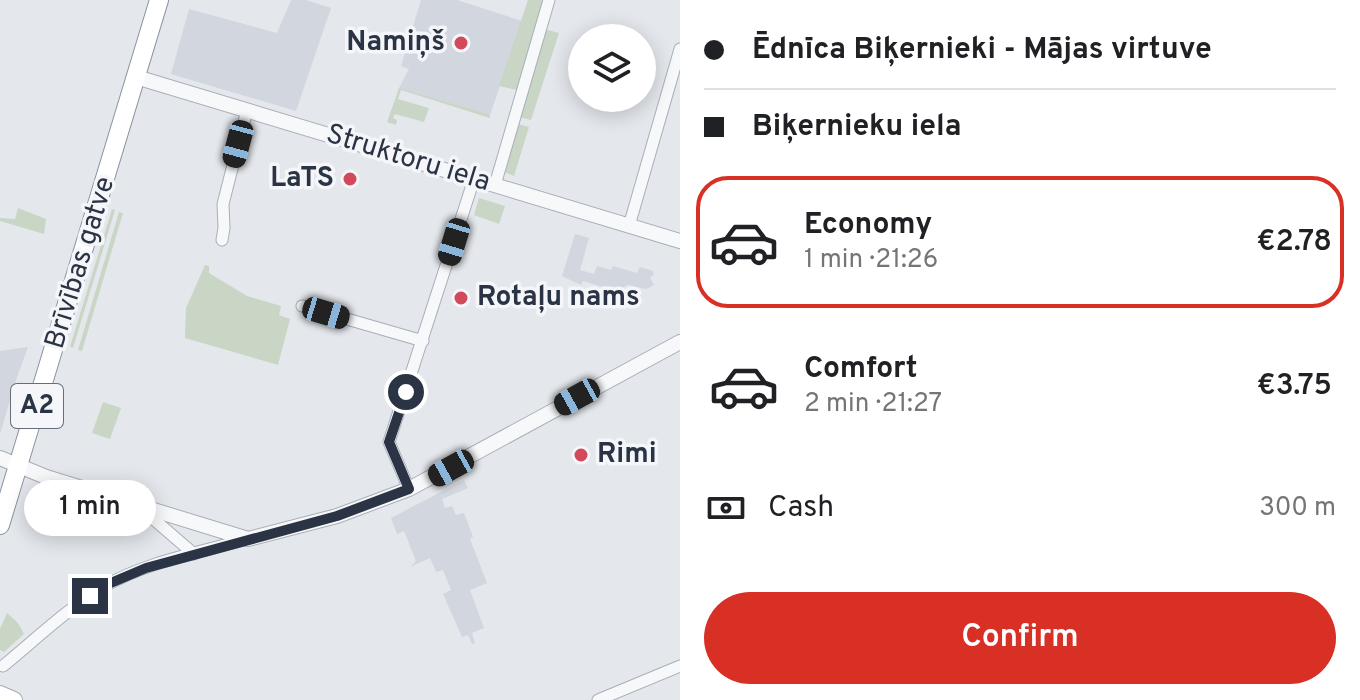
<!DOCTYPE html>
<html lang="en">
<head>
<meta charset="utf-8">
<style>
  :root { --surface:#fff; --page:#f6f6f6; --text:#202124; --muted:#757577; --line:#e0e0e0; --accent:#d93025 }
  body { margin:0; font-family:Overpass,sans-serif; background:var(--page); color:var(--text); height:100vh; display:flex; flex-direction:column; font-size:30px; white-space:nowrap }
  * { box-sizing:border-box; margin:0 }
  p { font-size:26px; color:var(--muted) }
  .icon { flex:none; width:44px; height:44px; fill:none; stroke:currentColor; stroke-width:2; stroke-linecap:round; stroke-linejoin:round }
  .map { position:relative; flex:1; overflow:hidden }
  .details { display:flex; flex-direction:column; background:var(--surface); width:680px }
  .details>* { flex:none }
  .banner { display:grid; align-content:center; height:176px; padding:0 24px; background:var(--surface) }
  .controls { position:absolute; left:568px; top:24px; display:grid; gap:16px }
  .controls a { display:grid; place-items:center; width:88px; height:88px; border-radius:50%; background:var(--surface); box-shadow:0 4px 20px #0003; font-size:40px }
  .end { position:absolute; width:36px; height:36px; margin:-18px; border:10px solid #2b3445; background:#fff; box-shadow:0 0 0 4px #fff }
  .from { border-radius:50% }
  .bubble { position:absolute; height:56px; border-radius:28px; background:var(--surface); box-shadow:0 4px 20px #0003; font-size:26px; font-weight:600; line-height:56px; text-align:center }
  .car { position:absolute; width:24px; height:48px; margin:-24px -12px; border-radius:10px; box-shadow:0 0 6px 2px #0007; background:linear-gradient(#222 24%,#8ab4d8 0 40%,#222 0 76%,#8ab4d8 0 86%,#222 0) }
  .banner b { display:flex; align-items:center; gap:28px; height:76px; font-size:30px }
  .banner b+b { border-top:2px solid var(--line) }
  .banner i { width:20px; height:20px; background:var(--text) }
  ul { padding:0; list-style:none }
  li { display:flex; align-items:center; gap:24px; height:132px; margin:0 16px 12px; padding:0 8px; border:4px solid transparent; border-radius:32px }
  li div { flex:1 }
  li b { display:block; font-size:30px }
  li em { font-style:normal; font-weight:600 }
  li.active { border-color:var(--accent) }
  li>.icon { width:72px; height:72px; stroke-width:1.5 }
  .pay { display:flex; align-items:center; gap:20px; height:88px; padding:0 24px; font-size:30px }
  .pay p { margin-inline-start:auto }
  .action { display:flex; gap:16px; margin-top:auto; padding:16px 24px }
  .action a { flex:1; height:92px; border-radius:48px; background:var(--accent); color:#fff; font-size:32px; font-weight:600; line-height:92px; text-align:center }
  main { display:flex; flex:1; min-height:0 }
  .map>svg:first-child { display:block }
  .built { fill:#d2d6de }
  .green { fill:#c9d6c5 }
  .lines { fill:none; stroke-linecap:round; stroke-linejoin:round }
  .minor-casing { stroke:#a9aeb7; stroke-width:13 }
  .tertiary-casing { stroke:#a9aeb7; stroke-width:16 }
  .primary-casing { stroke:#a3abb8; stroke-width:18 }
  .trunk-casing { stroke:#8b94a3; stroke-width:20 }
  .minor { stroke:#f7f8fa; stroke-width:11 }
  .tertiary { stroke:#f7f8fa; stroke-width:14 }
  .primary { stroke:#fff; stroke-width:16 }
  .trunk { stroke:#fff; stroke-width:18 }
  .route { stroke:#2b3445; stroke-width:10 }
  .poi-dot { fill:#d1495b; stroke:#f4f6f9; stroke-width:3 }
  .labels { text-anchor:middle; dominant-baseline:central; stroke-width:7; stroke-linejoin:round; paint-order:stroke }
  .shield { fill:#f4f6f9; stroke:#676e7b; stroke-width:2 }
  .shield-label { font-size:26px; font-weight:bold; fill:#2b3445 }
  .poi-label { font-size:28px; font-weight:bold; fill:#2b3445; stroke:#f4f6f9; text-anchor:end }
  .street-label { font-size:28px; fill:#2b3445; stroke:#f4f6f9 }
</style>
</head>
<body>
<main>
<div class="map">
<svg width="680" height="700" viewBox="0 0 680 700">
  <rect width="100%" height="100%" fill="#e4e7ec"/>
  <path class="built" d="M291,0H306L331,8L296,111L171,74L189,9L277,33Z
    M421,0H457L522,21L490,115L399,88L409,69L401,66Z
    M575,234L589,238L580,270L594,274L597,266L611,270L613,266L637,273L640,267L653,271L654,274L650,278L654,285L646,289L628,285L616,291L583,281L581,285L562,276Z
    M28,347L17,377L0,434V351Z
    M464,480L468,488L442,499L445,508L452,506L456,515L464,513L473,537L470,539L487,583L470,590L484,628L472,633L475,643L472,644L468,635L462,637L443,594L451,590L443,570L436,572L430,558L410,567L416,561L404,531L397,534L391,518Z"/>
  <path class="green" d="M528,0H543L517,90L499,86Z
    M548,30L559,33L531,120L519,117L543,32Z
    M399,88L484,113L490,115V118L401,90L398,99L429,108L424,122L395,114L393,118L397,120L396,125L387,122Z
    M518,124L529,127L514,176L504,172Z
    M479,198L505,206L499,224L474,215Z
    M18,208L46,219L44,234L0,221V218L15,219Z
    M112,209L115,210L73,348L70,347Z
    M119,212L123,213L82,351L78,350Z
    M205,265L209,266V273L247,296L281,306L279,315L290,319L278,365L185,338L186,308Z
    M103,402L121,408L110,439L92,433Z
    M7,613L18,623L24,634L4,652L0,650V629Z"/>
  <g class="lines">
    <g class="minor-casing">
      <path id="minor" d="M495,185L549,0
        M629,226L680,49
        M222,240L224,228L223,204L247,110
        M302,306L423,341
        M409,489L389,442L474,179
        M143,510L194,554
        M3,666C36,639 68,608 105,586C148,561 200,553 246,539
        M598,700L680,666"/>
    </g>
    <g class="tertiary-casing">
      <path id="tertiary" d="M136,77L680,241
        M0,458L46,477L248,539L337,516L409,489L680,342"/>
    </g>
    <g class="primary-casing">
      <path id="primary" d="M0,694L14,700"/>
    </g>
    <g class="trunk-casing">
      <path id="trunk" d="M0,525L159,0"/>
    </g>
    <use href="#minor" class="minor"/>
    <use href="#tertiary" class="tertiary"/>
    <use href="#primary" class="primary"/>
    <use href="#trunk" class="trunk"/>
  </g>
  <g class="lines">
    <path class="route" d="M90,596L106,585L146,568L337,516L409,489L389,442L406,392"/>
  </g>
  <g class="poi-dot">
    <circle cx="461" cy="43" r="8"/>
    <circle cx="350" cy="179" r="8"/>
    <circle cx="461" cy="298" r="8"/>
    <circle cx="581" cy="455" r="8"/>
  </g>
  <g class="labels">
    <rect class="shield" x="11" y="384" width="52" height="44" rx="6"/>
    <g class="shield-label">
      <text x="37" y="406">A2</text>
    </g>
    <g class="poi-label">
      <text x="445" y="43">Namiņš</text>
      <text x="334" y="179">LaTS</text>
      <text x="477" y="298" text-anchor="start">Rotaļu nams</text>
      <text x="597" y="455" text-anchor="start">Rimi</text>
    </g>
    <g class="street-label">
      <text transform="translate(408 159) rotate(17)">Struktoru iela</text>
      <text transform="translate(81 263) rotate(-73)">Brīvības gatve</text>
    </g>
  </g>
</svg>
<div class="controls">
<a><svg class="icon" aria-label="layers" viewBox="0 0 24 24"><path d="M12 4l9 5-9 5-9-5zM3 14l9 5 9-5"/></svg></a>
</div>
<i class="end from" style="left:406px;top:392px"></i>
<i class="end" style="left:90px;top:596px"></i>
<div class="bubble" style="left:24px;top:480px;width:132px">1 min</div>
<i class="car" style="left:238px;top:144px;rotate:195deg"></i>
<i class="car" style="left:454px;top:242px;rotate:197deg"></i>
<i class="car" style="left:326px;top:313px;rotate:107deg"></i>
<i class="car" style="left:577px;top:397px;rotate:241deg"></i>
<i class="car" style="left:451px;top:468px;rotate:241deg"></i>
</div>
<section class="details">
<div class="banner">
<b><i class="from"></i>Ēdnīca Biķernieki - Mājas virtuve</b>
<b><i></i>Biķernieku iela</b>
</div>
<ul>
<li class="active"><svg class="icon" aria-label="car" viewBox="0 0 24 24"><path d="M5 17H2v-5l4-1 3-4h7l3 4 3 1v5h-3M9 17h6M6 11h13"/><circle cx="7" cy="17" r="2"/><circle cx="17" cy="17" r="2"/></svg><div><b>Economy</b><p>1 min · 21:26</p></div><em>€2.78</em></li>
<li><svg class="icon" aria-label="car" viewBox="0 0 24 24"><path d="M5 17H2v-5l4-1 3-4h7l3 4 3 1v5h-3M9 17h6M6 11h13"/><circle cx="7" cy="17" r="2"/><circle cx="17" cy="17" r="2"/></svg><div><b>Comfort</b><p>2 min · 21:27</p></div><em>€3.75</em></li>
</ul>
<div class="pay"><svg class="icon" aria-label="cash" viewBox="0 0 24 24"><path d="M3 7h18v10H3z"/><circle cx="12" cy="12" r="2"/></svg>Cash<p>300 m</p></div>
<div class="action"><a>Confirm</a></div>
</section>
</main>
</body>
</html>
